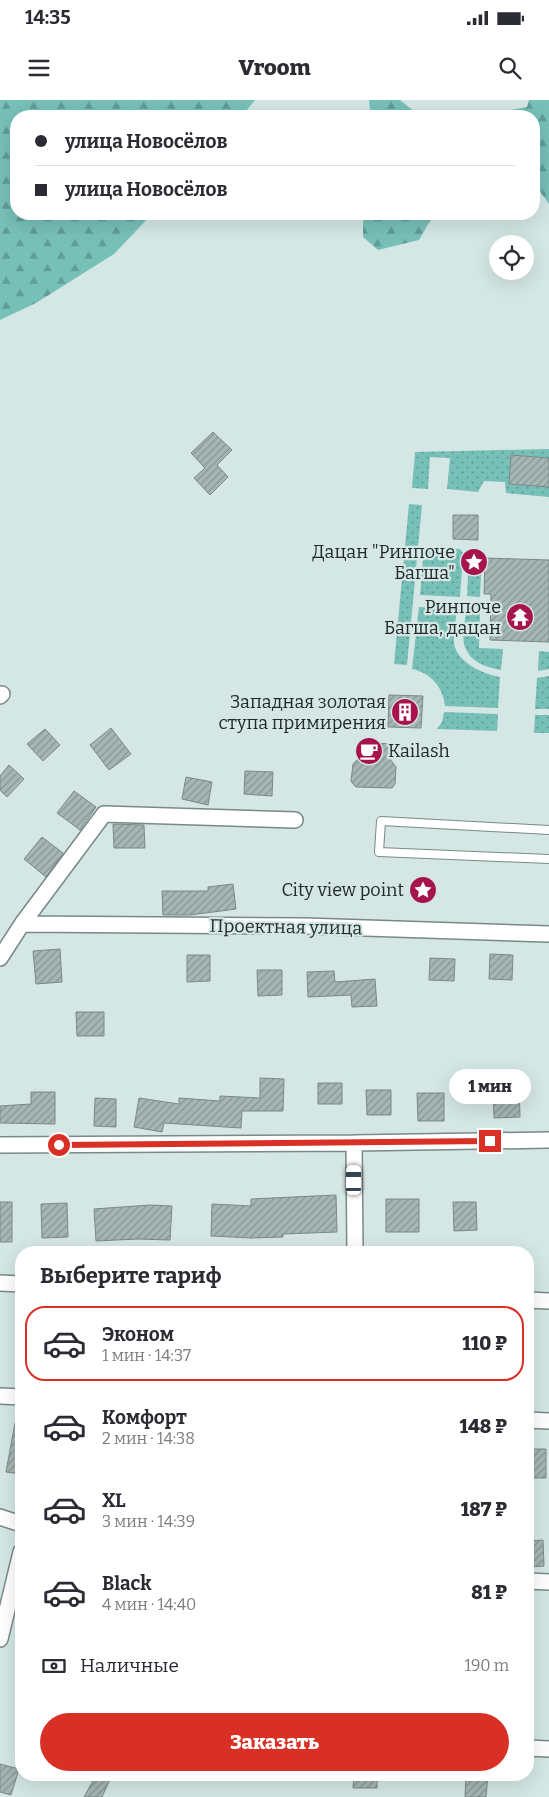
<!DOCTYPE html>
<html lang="ru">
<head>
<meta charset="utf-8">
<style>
  :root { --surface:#fff; --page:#f2f2f3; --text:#2b2b33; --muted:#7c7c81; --line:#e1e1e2; --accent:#d93025 }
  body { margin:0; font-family:Bitter,serif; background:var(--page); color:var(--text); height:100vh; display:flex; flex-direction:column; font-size:19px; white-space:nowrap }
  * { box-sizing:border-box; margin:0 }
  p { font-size:16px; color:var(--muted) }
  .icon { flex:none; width:28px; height:28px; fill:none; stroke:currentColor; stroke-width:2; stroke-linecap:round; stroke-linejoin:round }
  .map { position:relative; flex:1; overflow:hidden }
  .sheet { position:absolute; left:15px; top:1146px; width:519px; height:535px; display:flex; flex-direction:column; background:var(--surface); border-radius:20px; box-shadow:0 5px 20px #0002 }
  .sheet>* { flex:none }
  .guide { position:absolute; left:10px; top:10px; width:530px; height:110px; border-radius:20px; box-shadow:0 5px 20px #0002; display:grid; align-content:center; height:110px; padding:0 25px; background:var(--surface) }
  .controls { position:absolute; left:489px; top:135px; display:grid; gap:10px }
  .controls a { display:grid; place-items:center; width:45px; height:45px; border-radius:50%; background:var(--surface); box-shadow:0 5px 20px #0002; font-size:25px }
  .end { position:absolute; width:22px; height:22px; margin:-11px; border:6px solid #d93025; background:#fff; box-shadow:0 0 0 2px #fff }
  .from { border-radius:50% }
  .bubble { position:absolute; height:35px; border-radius:18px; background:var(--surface); box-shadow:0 5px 20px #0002; font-size:16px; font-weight:800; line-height:35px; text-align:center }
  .car { position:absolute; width:15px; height:30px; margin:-15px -8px; border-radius:6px; box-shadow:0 0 4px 1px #0007; background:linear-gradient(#fff 24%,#345 0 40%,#fff 0 76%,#345 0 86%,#fff 0) }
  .guide b { display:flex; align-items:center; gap:18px; height:48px; font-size:19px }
  .guide b+b { border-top:1px solid var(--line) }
  .guide i { width:12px; height:12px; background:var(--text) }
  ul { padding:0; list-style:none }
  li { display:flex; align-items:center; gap:15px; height:75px; margin:0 10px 8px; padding:0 15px; border:2px solid transparent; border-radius:20px }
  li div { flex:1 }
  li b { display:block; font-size:19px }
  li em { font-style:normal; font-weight:800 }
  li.current { border-color:var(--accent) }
  li>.icon { width:45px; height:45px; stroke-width:1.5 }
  h2 { padding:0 25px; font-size:22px; line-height:60px }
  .pay { display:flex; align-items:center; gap:12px; height:55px; padding:0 25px; font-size:19px }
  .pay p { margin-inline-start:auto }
  .primary-button { display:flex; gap:10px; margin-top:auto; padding:10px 25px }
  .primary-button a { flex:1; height:58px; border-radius:30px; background:var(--accent); color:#fff; font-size:20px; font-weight:800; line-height:58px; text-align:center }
  .status { display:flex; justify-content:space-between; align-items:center; height:35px; padding:0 25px; background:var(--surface); direction:ltr }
  .status svg { height:14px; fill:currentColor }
  header { display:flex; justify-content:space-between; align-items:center; height:65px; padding:0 25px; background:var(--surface); font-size:22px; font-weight:800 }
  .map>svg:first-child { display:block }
  .grass { fill:url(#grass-dots) }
  .forest { fill:url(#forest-firs) }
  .building { fill:url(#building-hatch); stroke:#788987 }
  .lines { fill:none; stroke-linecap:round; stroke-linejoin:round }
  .service-casing { stroke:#788987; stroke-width:10 }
  .minor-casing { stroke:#788987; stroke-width:18 }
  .service { stroke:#fff; stroke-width:8 }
  .minor { stroke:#fff; stroke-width:15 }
  .route { stroke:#d93025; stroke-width:6 }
  .labels { text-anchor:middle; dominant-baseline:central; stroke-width:4.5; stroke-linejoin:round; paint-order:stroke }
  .poi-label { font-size:18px; fill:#232a29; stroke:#d4e7e4; text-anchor:end }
  .street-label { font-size:18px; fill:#232a29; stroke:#d4e7e4 }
</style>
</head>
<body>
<div class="status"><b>14:35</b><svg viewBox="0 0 49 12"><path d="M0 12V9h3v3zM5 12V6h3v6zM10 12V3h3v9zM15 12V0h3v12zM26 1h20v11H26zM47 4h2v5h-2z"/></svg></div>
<header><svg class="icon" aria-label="menu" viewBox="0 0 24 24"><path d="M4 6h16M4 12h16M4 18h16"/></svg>Vroom<svg class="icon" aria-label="search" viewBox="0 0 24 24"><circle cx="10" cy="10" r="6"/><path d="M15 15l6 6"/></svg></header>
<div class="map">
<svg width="549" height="1697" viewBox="0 0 549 1697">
  <defs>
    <pattern id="grass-dots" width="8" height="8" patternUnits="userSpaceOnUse" patternTransform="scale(1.25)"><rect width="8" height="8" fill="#77c0b8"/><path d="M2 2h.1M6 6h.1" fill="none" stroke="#619c96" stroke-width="1.8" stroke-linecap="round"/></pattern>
    <pattern id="forest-firs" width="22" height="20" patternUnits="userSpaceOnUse" patternTransform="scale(1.25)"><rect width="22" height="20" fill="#77c0b8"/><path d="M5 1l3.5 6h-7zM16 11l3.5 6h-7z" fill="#619c96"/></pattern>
    <pattern id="building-hatch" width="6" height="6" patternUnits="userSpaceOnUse" patternTransform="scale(1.25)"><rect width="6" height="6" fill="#a5b7b4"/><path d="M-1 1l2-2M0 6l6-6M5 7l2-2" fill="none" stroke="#869592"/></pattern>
  </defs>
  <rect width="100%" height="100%" fill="#d4e7e4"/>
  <path class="grass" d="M549,349V358L511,355L509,384L549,387V397L506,393L505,382L484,381L478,392L447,389L450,358L430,357L428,389L412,388L415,352Z
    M409,404L422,405L407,565L394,564Z
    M424,448L460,449L463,453L460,497L420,495Z
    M476,451L482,452L480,497L467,496L469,457L471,453Z
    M419,507L457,509C456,520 453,534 454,544C458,563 483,574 500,577L498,608L445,606C443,587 431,573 412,569Z
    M466,512L480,513L479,548L503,549L501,570C485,567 469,562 464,544C462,535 465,521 466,512Z
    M539,551L549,552V569L538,571Z
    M549,576V609H535L537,578Z
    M444,612L498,614L497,631L437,629L442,622Z
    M535,615H549V633H534Z"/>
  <path class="forest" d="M0,0H255L242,16H16V114H152L114,154L36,203L0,220Z
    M369,0H400L415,12L441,13L489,14L527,7L529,0H549V104L534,83V16H374L370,12Z
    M363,114H434L419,140L378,150L363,137Z"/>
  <path class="building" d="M213,332L232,350L217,365L228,377L210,395L194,378L205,368L191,353Z
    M511,355L549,358V387L509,384Z
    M453,415H478V440L453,439Z
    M485,458L549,460V542L490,540L491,494H484Z
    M389,595L423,596L421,628L388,627Z
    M111,628L131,654L109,670L90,645Z
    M45,629L60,645L43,661L27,644Z
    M360,642L391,644L390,659L396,667L395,684L392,688L356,687L353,684L351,681L353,664L359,658Z
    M9,665L24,679L7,697L0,690V676Z
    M245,671L273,672L272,696L244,694Z
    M186,677L212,682L208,705L182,699Z
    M74,691L96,707L80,730L57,713Z
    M113,724L144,725L145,748H114Z
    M42,737L63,753L46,777L24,759Z
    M233,784L236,809L190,815H163L162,791H208V787Z
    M60,849L62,882L36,884L33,851Z
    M490,854L513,855L512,880L489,879Z
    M187,855H210V881L187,882Z
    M430,858L455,859L454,881L429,880Z
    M257,870H282V895L258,896Z
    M334,871L335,882L375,879L377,906L352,907L351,895L308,897L307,872Z
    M76,912H104V936H77Z
    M260,978L284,979L283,1011H242L241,1028L164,1023L162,1032L134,1027L139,998L179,1004V998L220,1001V996L260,998Z
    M318,983H342V1004H318Z
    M519,984L520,1017L494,1018L493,985Z
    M366,990H391V1015H367Z
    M31,992H55V1024L0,1023V1006L31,1004Z
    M417,993H444V1021H418Z
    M95,998L116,999V1027L94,1026Z
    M336,1095L337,1132L283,1134V1137L252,1138L211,1136L212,1104L251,1106V1099Z
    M386,1099H419V1132H386Z
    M0,1102H12V1142H0Z
    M453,1102H476L477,1130L454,1131Z
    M67,1103L68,1137L42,1138L41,1104Z
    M150,1105L172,1106L170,1140L138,1139L96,1141L94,1109Z
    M15,1323H21V1374L6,1372Z
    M528,1349H546V1378H528Z
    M543,1440L544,1466L528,1467V1441Z
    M0,1664L19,1669L11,1695L0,1692Z
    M96,1675H112L102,1697H84Z
    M354,1675H377V1688H353Z
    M466,1675H488L486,1697H465Z"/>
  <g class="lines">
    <g class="service-casing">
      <path id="service" d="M549,730L381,721L379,752L549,759"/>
    </g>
    <g class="minor-casing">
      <path id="minor" d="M0,596L2,594
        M22,824L305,826L549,834
        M0,858L22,824L104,714L295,720
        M354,1043L355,1152
        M0,1045L354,1043L549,1040
        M0,1183L21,1184
        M528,1200L549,1201
        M0,1296L21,1297
        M528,1320L549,1321
        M0,1417L21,1424
        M528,1481L549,1482
        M0,1539L21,1452
        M528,1648L549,1649"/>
    </g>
    <use href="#service" class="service"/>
    <use href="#minor" class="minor"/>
  </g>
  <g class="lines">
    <path class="route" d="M59,1045L490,1041"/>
  </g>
  <defs>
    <g id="sight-disc" transform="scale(1.4375)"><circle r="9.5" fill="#a7134c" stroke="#d4e7e4"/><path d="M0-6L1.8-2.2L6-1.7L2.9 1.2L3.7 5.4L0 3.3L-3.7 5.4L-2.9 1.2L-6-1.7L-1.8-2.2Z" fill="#fff"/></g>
    <g id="temple-disc" transform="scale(1.4375)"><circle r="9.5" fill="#a7134c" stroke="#d4e7e4"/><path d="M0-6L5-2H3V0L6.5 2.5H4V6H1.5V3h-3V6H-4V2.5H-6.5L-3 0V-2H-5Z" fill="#fff"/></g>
    <g id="building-disc" transform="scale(1.4375)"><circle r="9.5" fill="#a7134c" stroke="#d4e7e4"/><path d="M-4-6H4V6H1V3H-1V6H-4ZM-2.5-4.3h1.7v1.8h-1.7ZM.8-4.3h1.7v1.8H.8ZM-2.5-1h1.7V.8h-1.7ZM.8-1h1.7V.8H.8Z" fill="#fff"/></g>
    <g id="cafe-disc" transform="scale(1.4375)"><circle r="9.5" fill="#a7134c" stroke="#d4e7e4"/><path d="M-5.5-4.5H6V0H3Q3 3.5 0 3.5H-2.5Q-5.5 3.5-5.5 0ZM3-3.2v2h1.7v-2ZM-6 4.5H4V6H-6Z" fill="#fff"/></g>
  </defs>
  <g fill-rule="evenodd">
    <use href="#sight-disc" x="474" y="462"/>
    <use href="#temple-disc" x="520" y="517"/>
    <use href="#building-disc" x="405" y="612"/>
    <use href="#cafe-disc" x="369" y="651"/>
    <use href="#sight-disc" x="423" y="790"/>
  </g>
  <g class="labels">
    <g class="poi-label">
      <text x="455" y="452">Дацан "Ринпоче<tspan x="455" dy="21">Багша"</tspan></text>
      <text x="501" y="507">Ринпоче<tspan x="501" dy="21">Багша, дацан</tspan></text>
      <text x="386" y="602">Западная золотая<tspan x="386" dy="21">ступа примирения</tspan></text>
      <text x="388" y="651" text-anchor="start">Kailash</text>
      <text x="404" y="790">City view point</text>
    </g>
    <g class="street-label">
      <text transform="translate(286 827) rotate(1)">Проектная улица</text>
    </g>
  </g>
</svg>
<div class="controls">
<a><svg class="icon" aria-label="locate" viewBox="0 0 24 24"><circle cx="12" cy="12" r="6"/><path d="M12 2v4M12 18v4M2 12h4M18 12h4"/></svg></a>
</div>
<i class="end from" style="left:59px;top:1045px"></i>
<i class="end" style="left:490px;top:1041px"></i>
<div class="bubble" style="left:449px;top:969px;width:82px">1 мин</div>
<i class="car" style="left:354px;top:1080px;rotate:0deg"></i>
<div class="guide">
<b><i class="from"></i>улица Новосёлов</b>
<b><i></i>улица Новосёлов</b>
</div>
<section class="sheet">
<h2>Выберите тариф</h2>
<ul>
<li class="current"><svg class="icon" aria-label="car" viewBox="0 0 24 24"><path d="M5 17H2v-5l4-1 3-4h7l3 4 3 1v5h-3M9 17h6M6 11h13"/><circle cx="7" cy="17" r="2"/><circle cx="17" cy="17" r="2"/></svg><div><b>Эконом</b><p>1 мин · 14:37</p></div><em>110 ₽</em></li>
<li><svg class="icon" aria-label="car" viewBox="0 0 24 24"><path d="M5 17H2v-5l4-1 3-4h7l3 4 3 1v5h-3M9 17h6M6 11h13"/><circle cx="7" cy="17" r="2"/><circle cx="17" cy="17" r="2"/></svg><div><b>Комфорт</b><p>2 мин · 14:38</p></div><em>148 ₽</em></li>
<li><svg class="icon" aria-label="car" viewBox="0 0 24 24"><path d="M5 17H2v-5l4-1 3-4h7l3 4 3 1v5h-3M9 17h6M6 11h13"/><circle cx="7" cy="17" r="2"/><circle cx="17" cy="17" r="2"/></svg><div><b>XL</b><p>3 мин · 14:39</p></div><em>187 ₽</em></li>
<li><svg class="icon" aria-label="car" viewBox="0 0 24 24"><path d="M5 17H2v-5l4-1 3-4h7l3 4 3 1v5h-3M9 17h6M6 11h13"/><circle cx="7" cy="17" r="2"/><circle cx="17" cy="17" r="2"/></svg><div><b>Black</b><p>4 мин · 14:40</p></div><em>81 ₽</em></li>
</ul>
<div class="pay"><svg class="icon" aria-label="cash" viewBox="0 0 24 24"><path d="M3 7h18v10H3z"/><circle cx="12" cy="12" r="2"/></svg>Наличные<p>190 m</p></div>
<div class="primary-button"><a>Заказать</a></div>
</section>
</div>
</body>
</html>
